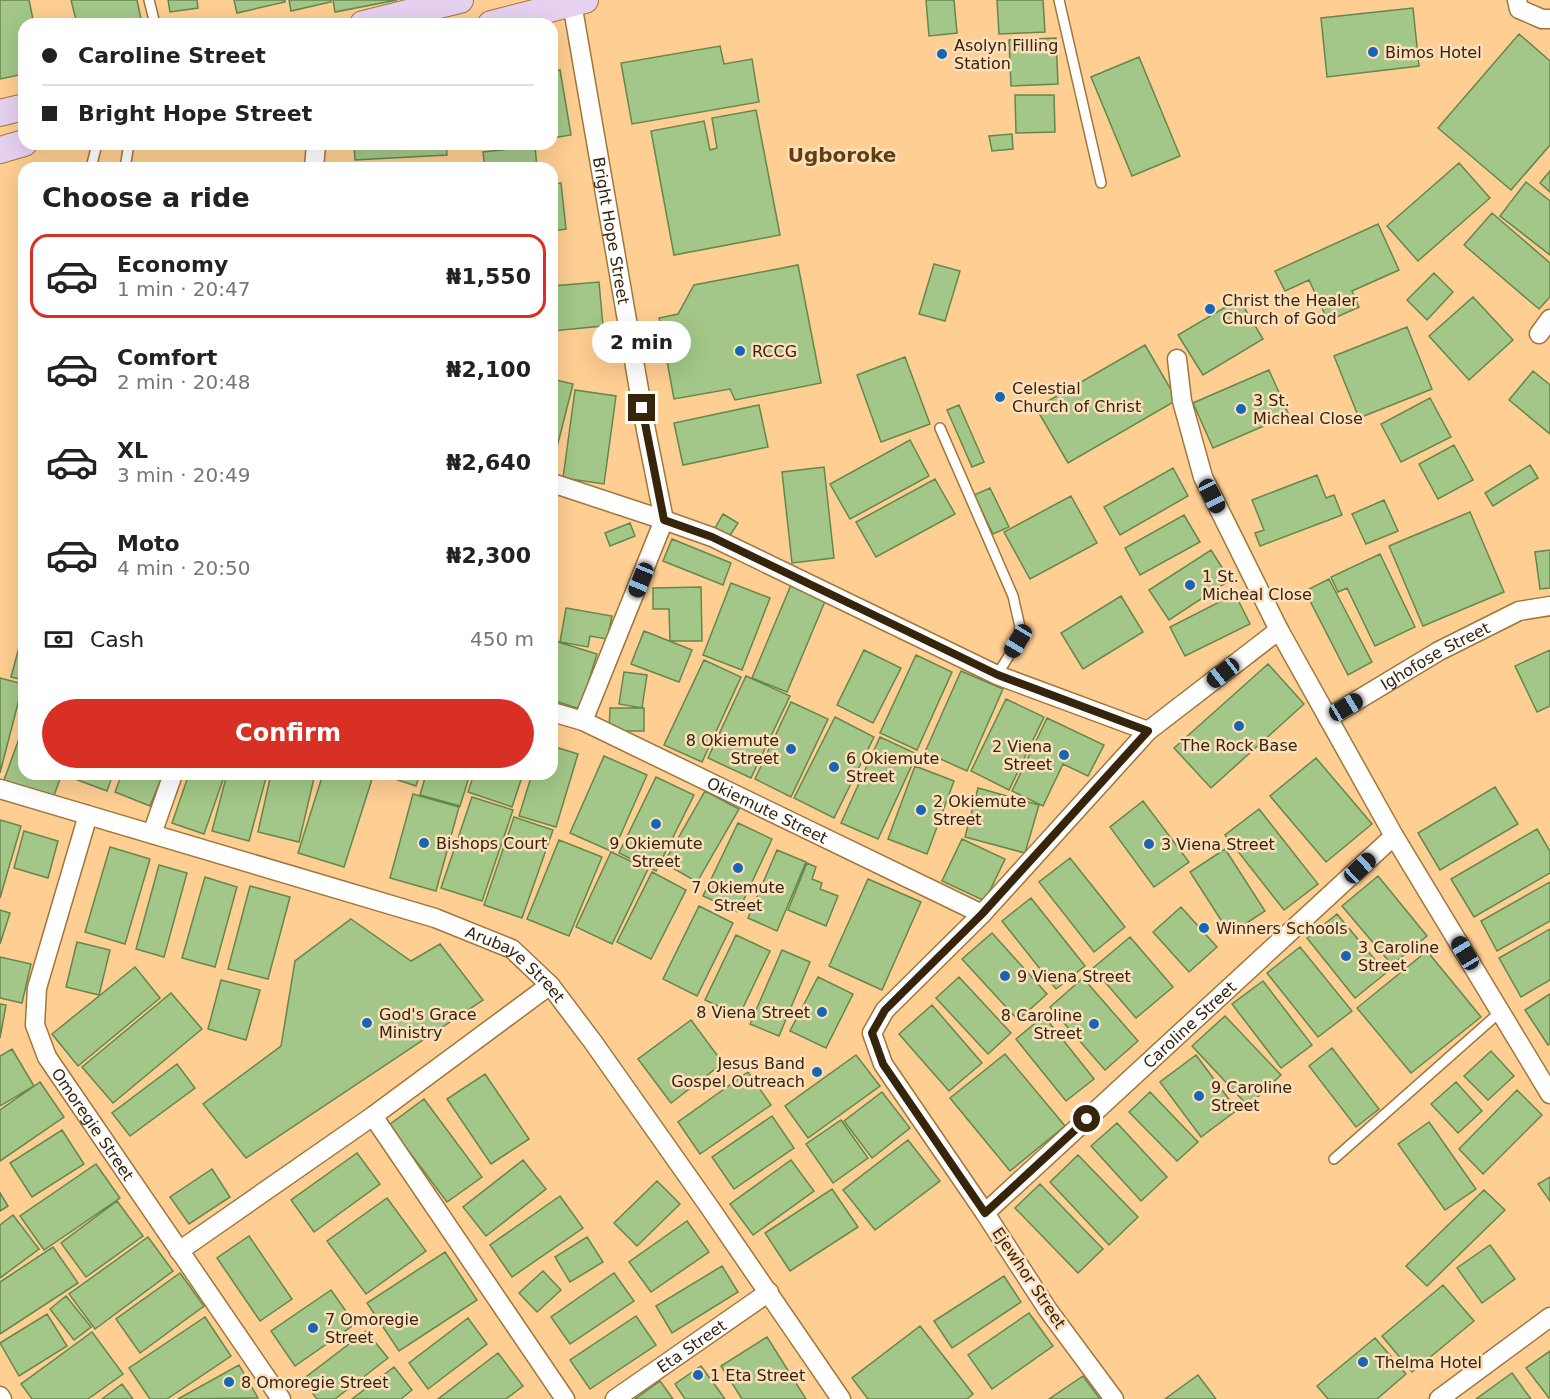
<!DOCTYPE html>
<html lang="en">
<head>
<meta charset="utf-8">
<style>
  :root { --surface:#fff; --page:#f2f2f2; --text:#222; --muted:#767676; --line:#e0e0e0; --accent:#d93025 }
  body { margin:0; font-family:"DejaVu Sans",sans-serif; background:var(--page); color:var(--text); height:100vh; display:flex; flex-direction:column; font-size:22px; white-space:nowrap }
  * { box-sizing:border-box; margin:0 }
  p { font-size:20px; color:var(--muted) }
  .icon { flex:none; width:33px; height:33px; fill:none; stroke:currentColor; stroke-width:2; stroke-linecap:round; stroke-linejoin:round }
  .map { position:relative; flex:1; overflow:hidden }
  .side { position:absolute; left:18px; top:162px; width:540px; height:618px; display:flex; flex-direction:column; background:var(--surface); border-radius:18px; box-shadow:0 6px 24px #0002 }
  .side>* { flex:none }
  .guide { position:absolute; left:18px; top:18px; width:540px; height:132px; border-radius:18px; box-shadow:0 6px 24px #0002; display:grid; align-content:center; height:132px; padding:0 24px; background:var(--surface) }
  .end { position:absolute; width:27px; height:27px; margin:-14px; border:8px solid #36240b; background:#fff; box-shadow:0 0 0 3px #fff }
  .from { border-radius:50% }
  .bubble { position:absolute; height:42px; border-radius:21px; background:var(--surface); box-shadow:0 6px 24px #0002; font-size:20px; font-weight:800; line-height:42px; text-align:center }
  .car { position:absolute; width:18px; height:36px; margin:-18px -9px; border-radius:8px; box-shadow:0 0 4px 2px #0007; background:linear-gradient(#222 24%,#8ab4d8 0 40%,#222 0 76%,#8ab4d8 0 86%,#222 0) }
  .guide b { display:flex; align-items:center; gap:21px; height:57px; font-size:22px }
  .guide b+b { border-top:2px solid var(--line) }
  .guide i { width:15px; height:15px; background:var(--text) }
  ul { padding:0; list-style:none }
  li { display:flex; align-items:center; gap:18px; height:84px; margin:0 12px 9px; padding:0 12px; border:3px solid transparent; border-radius:18px }
  li div { flex:1 }
  li b { display:block; font-size:22px }
  li em { font-style:normal; font-weight:800 }
  li.active { border-color:var(--accent) }
  li>.icon { width:54px; height:54px; stroke-width:1.5 }
  h2 { padding:0 24px; font-size:27px; line-height:72px }
  .pay { display:flex; align-items:center; gap:15px; height:66px; padding:0 24px; font-size:22px }
  .pay p { margin-inline-start:auto }
  .action { display:flex; gap:12px; margin-top:auto; padding:12px 24px }
  .action a { flex:1; height:69px; border-radius:36px; background:var(--accent); color:#fff; font-size:24px; font-weight:800; line-height:69px; text-align:center }
  .map>svg:first-child { display:block }
  .building { fill:#a2c788; stroke:#65874b; stroke-width:1.5 }
  .lines { fill:none; stroke-linecap:round; stroke-linejoin:round }
  .service-casing { stroke:#a1763a; stroke-width:12 }
  .minor-casing { stroke:#a1763a; stroke-width:21 }
  .secondary-casing { stroke:#a1763a; stroke-width:28 }
  .service { stroke:#fff; stroke-width:9 }
  .minor { stroke:#fff; stroke-width:18 }
  .secondary { stroke:#e6d1f1; stroke-width:26 }
  .route { stroke:#36240b; stroke-width:8 }
  .poi-dot { fill:#1666b5; stroke:#fcdfbc; stroke-width:2 }
  .labels { text-anchor:middle; dominant-baseline:central; stroke-width:5; stroke-linejoin:round; paint-order:stroke }
  .poi-label { font-size:16px; fill:#36240b; stroke:#fcdfbc; text-anchor:start }
  .street-label { font-size:16px; fill:#36240b; stroke:#fcdfbc }
  .quarter-label { font-size:20px; font-weight:bold; fill:#5f3f0f; stroke:#fcdfbc }
</style>
</head>
<body>
<div class="map">
<svg width="1550" height="1399" viewBox="0 0 1550 1399">
  <rect width="100%" height="100%" fill="#fece92"/>
  <path class="building" d="M0,0H29L34,24H24V74L0,79Z
    M71,0H137L142,24H77Z
    M168,0H197L198,8L170,12Z
    M234,0H285V2L237,13Z
    M289,0H331V2L291,11Z
    M333,0H397L335,12Z
    M926,0H954L957,33L929,36Z
    M997,0H1043L1045,32L999,34Z
    M1413,8L1419,66L1327,77L1321,18Z
    M1519,34L1550,61V145L1511,190L1438,128Z
    M1056,38L1058,84L1011,86L1009,40Z
    M720,46L724,64L752,59L759,102L632,124L621,63Z
    M1139,57L1180,156L1132,176L1091,77Z
    M560,70L571,135L552,138V72Z
    M1015,95H1054L1055,132L1016,133Z
    M756,110L780,235L674,255L651,131L704,121L710,150L717,148L712,118Z
    M1012,134L1013,149L992,151L989,136Z
    M354,144H446L447,155L355,160Z
    M535,146L537,168H485L483,152Z
    M1459,163L1490,198L1418,261L1387,226Z
    M1550,171V192L1540,183Z
    M1526,182L1550,201V255L1500,216Z
    M561,183L566,229L552,231V184Z
    M1492,213L1550,263V297L1539,309L1464,245Z
    M1378,224L1399,270L1352,291L1359,307L1328,321L1309,280L1285,291L1275,271Z
    M934,264L960,271L945,321L919,314Z
    M798,265L821,383L735,400L730,389L674,399L659,318L678,314L694,285Z
    M1434,273L1453,292L1427,320L1407,300Z
    M599,282L603,326L552,331V286Z
    M1473,297L1513,340L1469,380L1429,336Z
    M1239,299L1263,339L1203,375L1178,335Z
    M1407,327L1432,389L1359,418L1334,356Z
    M1145,345L1177,400L1068,463L1036,408Z
    M905,357L930,424L881,442L857,375Z
    M1269,370L1289,415L1213,448L1193,403Z
    M1533,371L1550,385V434L1509,400Z
    M552,379L573,384L552,467Z
    M575,390L616,396L604,484L563,478Z
    M1430,398L1451,437L1401,462L1381,424Z
    M759,405L768,447L683,465L674,423Z
    M959,405L984,462L972,467L947,410Z
    M910,440L929,476L850,519L830,484Z
    M1454,445L1473,480L1438,499L1419,464Z
    M1530,465L1538,478L1493,506L1485,493Z
    M824,467L834,558L792,563L782,472Z
    M1173,468L1188,496L1120,535L1104,507Z
    M1317,475L1326,498L1334,495L1342,515L1260,546L1255,533L1264,530L1252,500Z
    M935,479L955,514L876,557L856,522Z
    M990,488L1009,527L993,534L974,495Z
    M1071,496L1097,543L1030,579L1004,532Z
    M1384,500L1398,531L1366,544L1352,514Z
    M1470,512L1504,592L1423,626L1389,546Z
    M723,514L738,523L729,537L715,528Z
    M1184,515L1200,542L1140,575L1125,548Z
    M630,523L635,536L610,546L605,533Z
    M672,539L731,563L723,585L663,561Z
    M1211,550L1230,580L1169,620L1149,590Z
    M1550,550V588L1540,589L1535,552Z
    M1380,554L1415,627L1375,646L1347,588L1338,592L1331,577Z
    M1329,579L1372,662L1348,675L1305,591Z
    M731,583L770,598L742,670L703,655Z
    M791,585L826,599L787,692L752,678Z
    M701,587L702,641H670L669,609H653V588Z
    M1235,594L1250,624L1185,656L1170,627Z
    M1121,596L1143,632L1083,669L1061,633Z
    M566,608L612,616L607,639L590,636L588,647L560,642Z
    M644,631L692,650L679,682L631,664Z
    M21,640H24V680L11,677Z
    M555,641L597,654L580,709L552,700V651Z
    M864,650L901,668L873,723L837,705Z
    M1550,650V706L1537,712L1515,666Z
    M916,655L952,672L917,750L880,733Z
    M704,660L741,677L702,762L664,745Z
    M1268,664L1304,704L1211,788L1174,748Z
    M961,671L1003,689L967,771L925,752Z
    M624,672L647,675L642,708L619,704Z
    M746,676L790,696L751,778L708,758Z
    M0,678L23,684L0,773Z
    M1006,699L1044,717L1009,790L971,771Z
    M791,702L828,719L791,797L755,779Z
    M610,708H644V731H609Z
    M835,717L874,737L834,818L794,798Z
    M1047,718L1104,745L1088,776L1063,764L1043,806L1012,791Z
    M24,725V774H62L53,798L4,780Z
    M880,737L917,754L878,839L841,823Z
    M552,746L578,754L556,827L519,816L532,774H552Z
    M604,756L647,775L613,852L570,833Z
    M1316,758L1372,824L1326,862L1270,796Z
    M915,766L954,781L927,854L888,839Z
    M68,774H113L107,791L67,776Z
    M122,774H163L150,806L115,792Z
    M189,774H225L204,834L172,823Z
    M227,774H267L249,841L212,831Z
    M271,774H315L299,842L258,832Z
    M323,774H365L373,776L344,867L298,853Z
    M380,774H420L416,786Z
    M426,774H470L460,806L420,795Z
    M474,774H523L512,807L468,792Z
    M656,777L694,795L656,871L619,853Z
    M1495,787L1518,824L1440,870L1418,833Z
    M978,788L1039,805L1025,853L965,837Z
    M705,791L739,809L697,882L664,863Z
    M413,794L459,807L436,891L390,878Z
    M472,797L513,810L482,901L441,888Z
    M1143,801L1189,862L1154,887L1110,827Z
    M1259,809L1318,884L1284,910L1225,835Z
    M514,817L553,830L522,918L484,905Z
    M0,820L21,826L0,898Z
    M738,823L772,839L738,912L703,896Z
    M1537,829L1550,851V873L1474,917L1451,879Z
    M24,831L58,841L48,878L14,868Z
    M962,839L1005,859L985,901L942,881Z
    M559,840L602,857L569,936L527,919Z
    M110,847L150,859L125,944L85,932Z
    M1225,849L1265,911L1230,934L1190,872Z
    M777,850L806,862L777,931L748,918Z
    M611,852L648,869L612,944L576,927Z
    M1070,858L1125,927L1094,952L1039,882Z
    M807,863L816,867L812,879L822,883L820,889L838,896L826,926L788,910Z
    M159,865L187,873L164,957L136,949Z
    M652,872L686,890L651,959L617,942Z
    M1378,876L1427,936L1392,965L1342,906Z
    M205,877L237,887L215,967L182,958Z
    M868,879L921,902L882,990L829,966Z
    M1550,882V921L1497,951L1481,921Z
    M250,886L290,897L268,979L228,969Z
    M1031,898L1085,966L1056,989L1002,921Z
    M699,906L733,923L697,996L663,979Z
    M1181,907L1217,947L1189,972L1153,932Z
    M0,910L10,913L0,944Z
    M1337,914L1386,973L1355,998L1307,938Z
    M351,919L411,961L440,944L483,1000L246,1158L203,1104L281,1046L295,961Z
    M1550,929V980L1521,997L1499,958Z
    M992,933L1047,994L1018,1020L962,959Z
    M736,935L770,951L739,1016L705,1000Z
    M1130,937L1173,987L1136,1018L1093,968Z
    M77,942L110,950L99,995L66,987Z
    M1300,947L1352,1011L1318,1037L1267,973Z
    M782,950L810,962L779,1036L750,1024Z
    M1427,951L1481,1017L1411,1073L1357,1008Z
    M0,957L31,964L22,1003L0,998Z
    M135,967L160,998L78,1066L52,1034Z
    M818,977L853,994L826,1048L790,1031Z
    M959,977L1011,1033L988,1054L936,998Z
    M1083,978L1138,1041L1105,1070L1050,1007Z
    M221,980L260,990L246,1040L208,1029Z
    M1263,981L1312,1045L1281,1068L1232,1004Z
    M171,993L202,1029L113,1103L82,1067Z
    M1550,994V1044L1548,1045L1525,1010Z
    M0,1004L6,1005L0,1038Z
    M932,1005L982,1063L949,1091L899,1034Z
    M1044,1016L1094,1079L1066,1101L1016,1039Z
    M1225,1016L1281,1075L1248,1106L1192,1046Z
    M691,1020L723,1063L671,1103L638,1059Z
    M1332,1048L1379,1109L1356,1127L1309,1066Z
    M12,1049L34,1086L0,1106V1056Z
    M1491,1051L1514,1076L1488,1100L1464,1076Z
    M1005,1054L1065,1126L1010,1171L950,1098Z
    M856,1055L880,1086L808,1138L785,1106Z
    M1196,1055L1237,1110L1201,1137L1160,1082Z
    M177,1064L195,1088L130,1136L112,1113Z
    M748,1072L771,1105L700,1154L678,1122Z
    M485,1074L529,1139L491,1164L447,1099Z
    M40,1082L64,1117L0,1161V1110Z
    M1456,1082L1482,1111L1458,1133L1431,1104Z
    M1517,1090L1542,1115L1483,1174L1459,1149Z
    M882,1092L910,1128L872,1158L844,1121Z
    M1150,1092L1198,1142L1177,1161L1129,1112Z
    M424,1099L482,1177L447,1202L389,1125Z
    M772,1116L794,1148L734,1189L712,1157Z
    M841,1120L868,1158L833,1183L806,1144Z
    M1429,1122L1476,1189L1445,1210L1398,1144Z
    M1117,1123L1167,1177L1141,1201L1091,1146Z
    M62,1130L84,1164L32,1197L10,1163Z
    M908,1140L940,1181L875,1230L843,1190Z
    M357,1153L380,1184L314,1232L291,1200Z
    M1078,1155L1138,1217L1109,1245L1050,1182Z
    M523,1160L546,1189L486,1236L463,1207Z
    M791,1160L814,1191L753,1235L730,1204Z
    M96,1164L120,1198L44,1250L20,1216Z
    M212,1169L230,1197L189,1224L170,1197Z
    M1550,1177V1201L1538,1184Z
    M657,1181L680,1204L637,1246L614,1223Z
    M1040,1184L1103,1249L1078,1273L1015,1208Z
    M832,1189L858,1227L790,1271L765,1233Z
    M1484,1190L1505,1210L1427,1286L1406,1266Z
    M0,1193L8,1206L0,1211Z
    M560,1196L583,1228L512,1277L490,1245Z
    M387,1198L426,1251L366,1294L327,1241Z
    M117,1201L143,1236L86,1277L61,1243Z
    M13,1215L39,1249L0,1278V1225Z
    M687,1221L709,1252L651,1292L629,1262Z
    M249,1236L292,1299L260,1321L217,1258Z
    M148,1237L173,1271L95,1329L69,1294Z
    M587,1237L603,1262L570,1282L555,1257Z
    M1490,1245L1515,1279L1482,1303L1457,1268Z
    M53,1247L78,1283L0,1334V1282Z
    M445,1252L477,1300L399,1351L367,1303Z
    M722,1266L738,1292L672,1333L656,1306Z
    M543,1271L561,1290L537,1312L519,1293Z
    M180,1273L204,1306L140,1353L116,1319Z
    M614,1273L634,1301L570,1344L551,1317Z
    M1004,1276L1021,1302L952,1348L934,1321Z
    M1443,1285L1474,1321L1412,1372L1382,1336Z
    M331,1290L355,1324L295,1366L271,1331Z
    M66,1296L91,1327L74,1340L50,1309Z
    M1029,1313L1053,1346L992,1389L968,1355Z
    M47,1314L67,1346L19,1376L0,1343Z
    M636,1316L656,1345L590,1389L570,1360Z
    M205,1317L231,1356L167,1399H150L129,1368Z
    M468,1318L487,1344L428,1389L409,1363Z
    M920,1326L973,1394L967,1399H868L852,1378Z
    M366,1331L388,1358L335,1399H317L302,1380Z
    M92,1332L123,1374L88,1399H32L21,1384Z
    M767,1337L806,1399H742L721,1366Z
    M1375,1338L1406,1374L1377,1399H1328L1317,1386Z
    M1550,1351V1397L1549,1398L1526,1368Z
    M498,1353L523,1386L506,1399H438Z
    M239,1365L258,1398L178,1399Z
    M701,1366L725,1399H685L675,1384Z
    M394,1367L412,1390L401,1399H352Z
    M1512,1373L1531,1399H1476Z
    M1198,1375L1216,1399H1165Z
    M1083,1376L1100,1399H1049Z
    M660,1381L673,1399H635Z
    M122,1384L133,1399H102Z"/>
  <g class="lines">
    <g class="service-casing">
      <path id="service" d="M149,0L155,24
        M1059,0L1101,183
        M91,168L97,144
        M125,168L129,144
        M940,428L1013,596L1020,627L1018,641L997,675
        M1334,1159L1500,1012"/>
    </g>
    <g class="minor-casing">
      <g id="minor">
        <path d="M1517,0L1519,9L1542,19H1550"/>
        <path id="s1" d="M572,3L646,430L664,520L712,537L997,675L1148,731L1279,630"/>
        <path d="M314,168L316,144"/>
        <path d="M1539,334L1550,319"/>
        <path d="M1177,359L1182,401L1203,477L1279,630L1394,836L1550,1094"/>
        <path d="M552,483L664,520L583,721"/>
        <path id="s2" d="M552,712L583,721L982,914"/>
        <path id="s3" d="M1328,718L1439,651L1519,611L1550,606"/>
        <path id="s4" d="M0,789L435,918L512,949L550,985L593,1042L708,1205L841,1399"/>
        <path id="s5" d="M88,815L37,988L35,1025L47,1057L281,1399"/>
        <path d="M152,834L173,774"/>
        <path d="M373,1116L565,1399"/>
        <path id="s6" d="M985,1213L1394,836"/>
        <path d="M179,1251L373,1116L550,985"/>
        <path d="M0,1396L2,1399"/>
        <path id="s7" d="M615,1399L769,1292"/>
        <path d="M1114,1399L1048,1310L985,1213L883,1064L872,1033L885,1010L982,914L1148,731"/>
        <path d="M1439,1399L1550,1317"/>
      </g>
    </g>
    <g class="secondary-casing">
      <path id="secondary" d="M363,24L460,0
        M491,24L585,0
        M0,113L24,107
        M0,150L24,143"/>
    </g>
    <use href="#service" class="service"/>
    <use href="#minor" class="minor"/>
    <use href="#secondary" class="secondary"/>
  </g>
  <g class="lines">
    <path class="route" d="M642,408L664,520L712,537L998,675L1148,731L982,914L885,1010L872,1033L883,1064L985,1213L1087,1119"/>
  </g>
  <g class="poi-dot">
    <circle cx="1373" cy="52" r="6"/>
    <circle cx="942" cy="54" r="6"/>
    <circle cx="1210" cy="309" r="6"/>
    <circle cx="740" cy="351" r="6"/>
    <circle cx="1000" cy="397" r="6"/>
    <circle cx="1241" cy="409" r="6"/>
    <circle cx="1190" cy="585" r="6"/>
    <circle cx="1239" cy="726" r="6"/>
    <circle cx="791" cy="749" r="6"/>
    <circle cx="1064" cy="755" r="6"/>
    <circle cx="834" cy="767" r="6"/>
    <circle cx="921" cy="810" r="6"/>
    <circle cx="656" cy="824" r="6"/>
    <circle cx="424" cy="843" r="6"/>
    <circle cx="1149" cy="844" r="6"/>
    <circle cx="738" cy="868" r="6"/>
    <circle cx="1204" cy="928" r="6"/>
    <circle cx="1346" cy="956" r="6"/>
    <circle cx="1005" cy="976" r="6"/>
    <circle cx="822" cy="1012" r="6"/>
    <circle cx="367" cy="1023" r="6"/>
    <circle cx="1094" cy="1024" r="6"/>
    <circle cx="817" cy="1072" r="6"/>
    <circle cx="1199" cy="1096" r="6"/>
    <circle cx="313" cy="1328" r="6"/>
    <circle cx="1363" cy="1362" r="6"/>
    <circle cx="698" cy="1375" r="6"/>
    <circle cx="229" cy="1382" r="6"/>
  </g>
  <g class="labels">
    <g class="poi-label">
      <text x="954" y="45">Asolyn Filling<tspan x="954" dy="18">Station</tspan></text>
      <text x="1385" y="52">Bimos Hotel</text>
      <text x="1222" y="300">Christ the Healer<tspan x="1222" dy="18">Church of God</tspan></text>
      <text x="752" y="351">RCCG</text>
      <text x="1012" y="388">Celestial<tspan x="1012" dy="18">Church of Christ</tspan></text>
      <text x="1253" y="400">3 St.<tspan x="1253" dy="18">Micheal Close</tspan></text>
      <text x="1202" y="576">1 St.<tspan x="1202" dy="18">Micheal Close</tspan></text>
      <text x="779" y="740" text-anchor="end">8 Okiemute<tspan x="779" dy="18">Street</tspan></text>
      <text x="1239" y="745" text-anchor="middle">The Rock Base</text>
      <text x="1052" y="746" text-anchor="end">2 Viena<tspan x="1052" dy="18">Street</tspan></text>
      <text x="846" y="758">6 Okiemute<tspan x="846" dy="18">Street</tspan></text>
      <text x="933" y="801">2 Okiemute<tspan x="933" dy="18">Street</tspan></text>
      <text x="436" y="843">Bishops Court</text>
      <text x="656" y="843" text-anchor="middle">9 Okiemute<tspan x="656" dy="18">Street</tspan></text>
      <text x="1161" y="844">3 Viena Street</text>
      <text x="738" y="887" text-anchor="middle">7 Okiemute<tspan x="738" dy="18">Street</tspan></text>
      <text x="1216" y="928">Winners Schools</text>
      <text x="1358" y="947">3 Caroline<tspan x="1358" dy="18">Street</tspan></text>
      <text x="1017" y="976">9 Viena Street</text>
      <text x="810" y="1012" text-anchor="end">8 Viena Street</text>
      <text x="379" y="1014">God's Grace<tspan x="379" dy="18">Ministry</tspan></text>
      <text x="1082" y="1015" text-anchor="end">8 Caroline<tspan x="1082" dy="18">Street</tspan></text>
      <text x="805" y="1063" text-anchor="end">Jesus Band<tspan x="805" dy="18">Gospel Outreach</tspan></text>
      <text x="1211" y="1087">9 Caroline<tspan x="1211" dy="18">Street</tspan></text>
      <text x="325" y="1319">7 Omoregie<tspan x="325" dy="18">Street</tspan></text>
      <text x="1375" y="1362">Thelma Hotel</text>
      <text x="710" y="1375">1 Eta Street</text>
      <text x="241" y="1382">8 Omoregie Street</text>
    </g>
    <g class="street-label">
      <text stroke="none"><textPath href="#s1" startOffset="231">Bright Hope Street</textPath></text>
      <text stroke="none"><textPath href="#s3" startOffset="124">Ighofose Street</textPath></text>
      <text stroke="none"><textPath href="#s2" startOffset="237">Okiemute Street</textPath></text>
      <text stroke="none"><textPath href="#s4" startOffset="548">Arubaye Street</textPath></text>
      <text stroke="none"><textPath href="#s6" startOffset="278">Caroline Street</textPath></text>
      <text stroke="none"><textPath href="#s5" startOffset="333">Omoregie Street</textPath></text>
      <text transform="translate(1029 1278) rotate(56)">Ejewhor Street</text>
      <text stroke="none"><textPath href="#s7" startOffset="93">Eta Street</textPath></text>
    </g>
    <g class="quarter-label">
      <text x="842" y="155">Ugboroke</text>
    </g>
  </g>
</svg>
<i class="end from" style="left:1087px;top:1119px"></i>
<i class="end" style="left:642px;top:408px"></i>
<div class="bubble" style="left:592px;top:321px;width:99px">2 min</div>
<i class="car" style="left:1212px;top:496px;rotate:153deg"></i>
<i class="car" style="left:641px;top:580px;rotate:202deg"></i>
<i class="car" style="left:1018px;top:641px;rotate:211deg"></i>
<i class="car" style="left:1223px;top:673px;rotate:232deg"></i>
<i class="car" style="left:1346px;top:707px;rotate:59deg"></i>
<i class="car" style="left:1360px;top:868px;rotate:47deg"></i>
<i class="car" style="left:1465px;top:953px;rotate:329deg"></i>
<div class="guide">
<b><i class="from"></i>Caroline Street</b>
<b><i></i>Bright Hope Street</b>
</div>
<section class="side">
<h2>Choose a ride</h2>
<ul>
<li class="active"><svg class="icon" aria-label="car" viewBox="0 0 24 24"><path d="M5 17H2v-5l4-1 3-4h7l3 4 3 1v5h-3M9 17h6M6 11h13"/><circle cx="7" cy="17" r="2"/><circle cx="17" cy="17" r="2"/></svg><div><b>Economy</b><p>1 min · 20:47</p></div><em>₦1,550</em></li>
<li><svg class="icon" aria-label="car" viewBox="0 0 24 24"><path d="M5 17H2v-5l4-1 3-4h7l3 4 3 1v5h-3M9 17h6M6 11h13"/><circle cx="7" cy="17" r="2"/><circle cx="17" cy="17" r="2"/></svg><div><b>Comfort</b><p>2 min · 20:48</p></div><em>₦2,100</em></li>
<li><svg class="icon" aria-label="car" viewBox="0 0 24 24"><path d="M5 17H2v-5l4-1 3-4h7l3 4 3 1v5h-3M9 17h6M6 11h13"/><circle cx="7" cy="17" r="2"/><circle cx="17" cy="17" r="2"/></svg><div><b>XL</b><p>3 min · 20:49</p></div><em>₦2,640</em></li>
<li><svg class="icon" aria-label="car" viewBox="0 0 24 24"><path d="M5 17H2v-5l4-1 3-4h7l3 4 3 1v5h-3M9 17h6M6 11h13"/><circle cx="7" cy="17" r="2"/><circle cx="17" cy="17" r="2"/></svg><div><b>Moto</b><p>4 min · 20:50</p></div><em>₦2,300</em></li>
</ul>
<div class="pay"><svg class="icon" aria-label="cash" viewBox="0 0 24 24"><path d="M3 7h18v10H3z"/><circle cx="12" cy="12" r="2"/></svg>Cash<p>450 m</p></div>
<div class="action"><a>Confirm</a></div>
</section>
</div>
</body>
</html>
